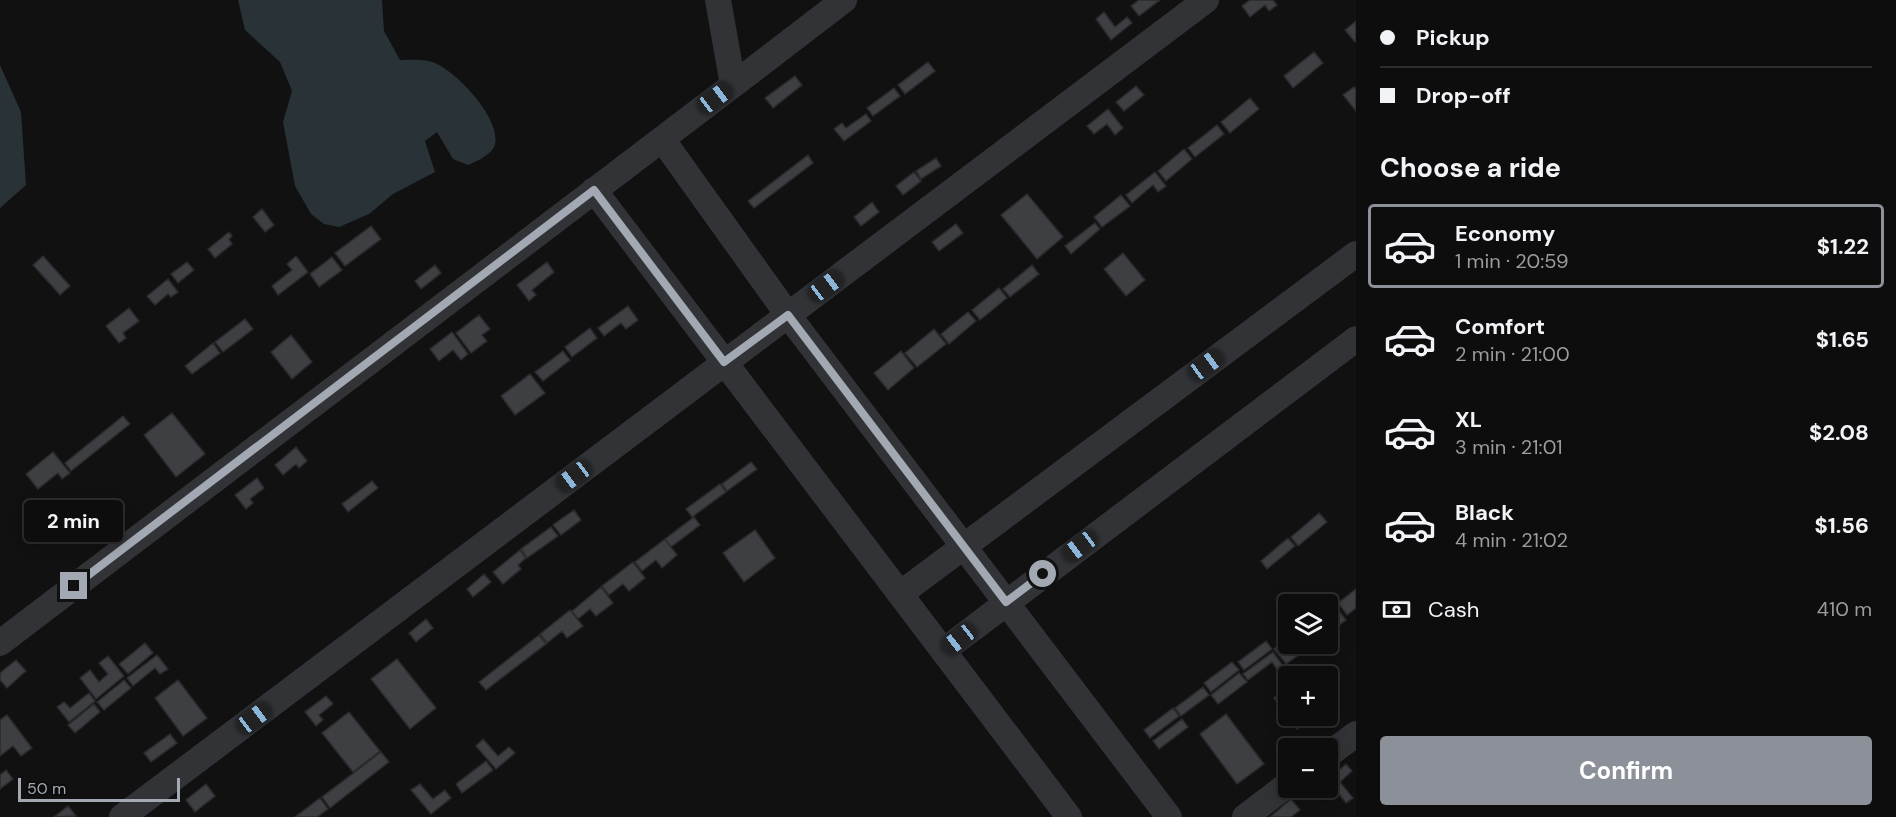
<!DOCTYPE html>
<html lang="en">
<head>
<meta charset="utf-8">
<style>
  :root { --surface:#0d0d0e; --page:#1b1b1c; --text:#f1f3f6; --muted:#9a9c9e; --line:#2d2d2e; --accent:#8c9099 }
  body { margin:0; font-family:"DM Sans",sans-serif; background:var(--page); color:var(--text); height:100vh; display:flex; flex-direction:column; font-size:22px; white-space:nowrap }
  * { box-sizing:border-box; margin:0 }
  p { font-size:20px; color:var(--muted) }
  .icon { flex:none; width:33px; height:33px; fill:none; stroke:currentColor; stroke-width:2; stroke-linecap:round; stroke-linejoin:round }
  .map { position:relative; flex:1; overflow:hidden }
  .details { display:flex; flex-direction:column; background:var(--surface); width:540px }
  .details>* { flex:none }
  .guide { display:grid; align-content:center; height:132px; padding:0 24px; background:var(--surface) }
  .controls { position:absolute; left:1278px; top:594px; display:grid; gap:12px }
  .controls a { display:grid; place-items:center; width:60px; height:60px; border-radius:6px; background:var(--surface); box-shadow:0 3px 15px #0003,0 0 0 2px var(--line); font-size:30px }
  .scale { position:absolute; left:18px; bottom:15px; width:162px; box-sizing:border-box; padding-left:6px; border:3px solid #a2a9b3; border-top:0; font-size:16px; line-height:21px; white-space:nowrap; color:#a2a9b3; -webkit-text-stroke:4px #0c0c0d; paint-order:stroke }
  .end { position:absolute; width:27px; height:27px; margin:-14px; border:8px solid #a2a9b3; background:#111; box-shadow:0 0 0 3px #111 }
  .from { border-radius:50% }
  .bubble { position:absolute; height:42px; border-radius:6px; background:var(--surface); box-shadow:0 3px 15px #0003,0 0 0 2px var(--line); font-size:20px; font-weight:700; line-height:42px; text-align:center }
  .car { position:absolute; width:18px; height:36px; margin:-18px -9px; border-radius:8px; box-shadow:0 0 4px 2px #0007; background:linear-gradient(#222 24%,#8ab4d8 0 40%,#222 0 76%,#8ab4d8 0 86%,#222 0) }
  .guide b { display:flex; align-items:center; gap:21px; height:57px; font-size:22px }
  .guide b+b { border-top:2px solid var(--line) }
  .guide i { width:15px; height:15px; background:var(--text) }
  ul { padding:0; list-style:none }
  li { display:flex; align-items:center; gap:18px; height:84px; margin:0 12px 9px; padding:0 12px; border:3px solid transparent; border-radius:6px }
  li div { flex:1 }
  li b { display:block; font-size:22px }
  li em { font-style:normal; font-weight:700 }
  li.current { border-color:var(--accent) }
  li>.icon { width:54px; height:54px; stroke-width:1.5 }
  h2 { padding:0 24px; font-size:27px; line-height:72px }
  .pay { display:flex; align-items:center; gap:15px; height:66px; padding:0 24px; font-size:22px }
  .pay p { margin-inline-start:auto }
  .button { display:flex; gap:12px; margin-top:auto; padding:12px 24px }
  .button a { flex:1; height:69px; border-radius:6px; background:var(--accent); color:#fff; font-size:24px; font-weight:700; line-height:69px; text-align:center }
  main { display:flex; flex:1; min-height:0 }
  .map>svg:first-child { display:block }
  .water { fill:#293237 }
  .building { fill:#3d3f42; stroke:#2b2b2e; stroke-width:1.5 }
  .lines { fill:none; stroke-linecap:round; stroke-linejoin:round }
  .street { stroke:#323337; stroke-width:26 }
  .route { stroke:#a2a9b3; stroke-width:8 }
</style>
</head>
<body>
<main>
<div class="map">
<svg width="1356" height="817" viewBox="0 0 1356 817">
  <rect width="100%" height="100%" fill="#111112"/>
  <path class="water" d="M238,0H382L384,31L400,60C409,60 423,59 432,62C455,69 505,122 494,147C489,156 477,161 468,165L453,159L437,132L425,141L435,172L393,194L369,214L339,227L324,224L311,214L295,186L283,122L292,91L280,62L245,30Z
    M0,65L21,112L26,185L0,208Z"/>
  <path class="building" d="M1139,0H1160L1139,16L1131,6Z
    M1250,0H1273L1277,5L1269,11L1265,5L1250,17L1242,6Z
    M1104,12L1115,27L1127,17L1132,23L1111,40L1096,19Z
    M1356,21V41L1355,42L1345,30Z
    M1314,52L1323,63L1293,88L1284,76Z
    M928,62L935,71L905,94L898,85Z
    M795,76L802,85L773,108L765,98Z
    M1136,86L1144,95L1124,111L1116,102Z
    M1354,87L1356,89V111L1343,95Z
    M894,88L900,96L873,116L867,108Z
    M1250,98L1259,109L1230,133L1221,122Z
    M1108,109L1123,128L1115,135L1107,124L1094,134L1087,126Z
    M866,114L871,121L844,141L834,129L842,123L846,128Z
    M1217,125L1224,134L1195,157L1188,148Z
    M1184,149L1192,159L1166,181L1158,171Z
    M808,155L813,163L754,208L748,201Z
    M936,158L941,166L921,179L916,171Z
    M914,172L921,181L903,195L896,186Z
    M1155,172L1166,186L1158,192L1153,185L1132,203L1126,195Z
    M1027,194L1063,237L1037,259L1001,215Z
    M1121,195L1130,206L1102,227L1094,217Z
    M872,202L879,212L861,226L854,217Z
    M262,209L274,225L265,232L253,217Z
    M1095,223L1100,229L1071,254L1065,246Z
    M956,224L963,233L939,251L932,242Z
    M371,226L381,239L345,266L335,253Z
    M229,232L232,236L229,239L232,244L215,258L208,249Z
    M1123,253L1145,280L1126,296L1104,269Z
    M43,256L70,286L60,295L33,265Z
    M296,256L308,272L278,295L272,286L292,270L287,264Z
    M332,257L342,270L319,287L310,274Z
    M187,262L194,270L178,283L171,274Z
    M547,262L554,272L532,290L536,295L529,301L517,285Z
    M435,265L441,273L421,289L415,281Z
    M1032,265L1039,274L1010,297L1003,289Z
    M168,279L178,292L171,297L168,294L155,305L147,296Z
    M999,288L1007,298L980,320L972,310Z
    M628,306L638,320L626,329L621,323L604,336L598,328Z
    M129,308L139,321L123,333L126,338L119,343L106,326Z
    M968,312L976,321L949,344L941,334Z
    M479,315L490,329L482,335L487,341L471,353L456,333Z
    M245,319L253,329L223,352L215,342Z
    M590,328L597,338L572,357L565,347Z
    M934,329L946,344L917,367L905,353Z
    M452,332L468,354L461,360L453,350L439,361L430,349Z
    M291,335L312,362L292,379L271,352Z
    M213,343L220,353L192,374L185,366Z
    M563,351L570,360L543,381L535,372Z
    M901,351L914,368L888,390L874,373Z
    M530,374L545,393L515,415L501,396Z
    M172,413L205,454L176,477L144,435Z
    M123,416L130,424L71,471L65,463Z
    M296,447L307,461L299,468L296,464L283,475L275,465Z
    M53,452L70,473L62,479L58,473L38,489L26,474Z
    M751,462L757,469L727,491L722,484Z
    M257,478L264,488L250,499L253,503L246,509L235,495Z
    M372,481L378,488L348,512L342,504Z
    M720,484L726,492L692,517L686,509Z
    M574,510L581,520L561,535L553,525Z
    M1319,513L1327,522L1298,546L1291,537Z
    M694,517L700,525L671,547L665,539Z
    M551,527L558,536L527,558L521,549Z
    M755,530L775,558L744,582L723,553Z
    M1288,538L1295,546L1267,569L1261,561Z
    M665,539L677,555L662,568L656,560L642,571L635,562Z
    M520,550L526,558L518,565L521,569L503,584L493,572Z
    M633,562L645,578L629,591L623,584L609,595L602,586Z
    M484,574L491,582L473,597L467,589Z
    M601,587L613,603L596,616L590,609L578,619L572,611Z
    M1356,589V608L1347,615L1338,603Z
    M1335,605L1346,620L1328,633V610Z
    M570,610L583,626L567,638L562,631L547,643L540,634Z
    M426,619L433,628L416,642L409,633Z
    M539,635L546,644L486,690L479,682Z
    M1288,639V644H1314L1286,664L1274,649Z
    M1266,641L1272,649L1244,670L1238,662Z
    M145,643L153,653L128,674L119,664Z
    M1273,652L1284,667L1278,671L1272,662L1248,680L1243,674Z
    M157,655L168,669L160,674L155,668L133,686L127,678Z
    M108,656L124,676L96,699L80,678L90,670L99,682L108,674L99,663Z
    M397,659L436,708L410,729L371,679Z
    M16,660L26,671L7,688L0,680V673Z
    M1232,662L1239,670L1211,692L1204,683Z
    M1239,673L1247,682L1218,704L1211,695Z
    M124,680L131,688L104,710L97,702Z
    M178,680L207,718L183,736L155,698Z
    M1203,687L1209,695L1181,716L1175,708Z
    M1288,687V716H1315L1297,729L1274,698Z
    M89,693L95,701L69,722L57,707L64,702L70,708Z
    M326,696L333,704L319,715L323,720L316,726L305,712Z
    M94,704L100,712L75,733L68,725Z
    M1173,708L1179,716L1150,738L1144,730Z
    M349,712L380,751L353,772L322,733Z
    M1226,714L1264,764L1237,784L1200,734Z
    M7,715L32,748L21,756L13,746L0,756V720Z
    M1182,719L1188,727L1159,749L1153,741Z
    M170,734L177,743L151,762L144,753Z
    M483,739L498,756L509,747L515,753L496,769L476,746Z
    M381,752L389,762L330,808L322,797Z
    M486,761L493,770L462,793L456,784Z
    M1346,764L1352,771L1340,782L1353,798L1346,803L1328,780Z
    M6,770L13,779L0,789V775Z
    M206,784L215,796L195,812L186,800Z
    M420,784L433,799L445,790L451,798L431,814L411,790Z
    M320,798L328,809L317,817H295Z
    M1291,799L1300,810L1291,817H1270Z
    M68,806L76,816L54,817Z"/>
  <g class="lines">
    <path class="street" d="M733,85L844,0
      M662,139L788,315L1169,817
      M594,190L1069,817
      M900,594L1356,254
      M0,643L733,85L718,0
      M943,651L1356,339
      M1328,755L1356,734
      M122,817L1206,0
      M1245,817L1288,784"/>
  </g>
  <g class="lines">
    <path class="route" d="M74,586L594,190L724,362L788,315L1006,602L1043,574"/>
  </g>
</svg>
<div class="controls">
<a><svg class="icon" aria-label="layers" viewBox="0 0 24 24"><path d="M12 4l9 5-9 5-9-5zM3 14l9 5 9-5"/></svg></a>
<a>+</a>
<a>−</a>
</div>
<div class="scale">50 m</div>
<i class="end from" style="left:1043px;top:574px"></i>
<i class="end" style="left:74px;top:586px"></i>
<div class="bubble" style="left:24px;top:500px;width:99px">2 min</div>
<i class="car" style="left:715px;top:98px;rotate:53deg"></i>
<i class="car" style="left:826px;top:286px;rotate:53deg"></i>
<i class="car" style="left:1206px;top:365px;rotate:54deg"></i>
<i class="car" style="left:574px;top:476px;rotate:233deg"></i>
<i class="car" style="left:1080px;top:546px;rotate:233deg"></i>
<i class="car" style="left:959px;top:639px;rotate:232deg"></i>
<i class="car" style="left:254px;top:718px;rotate:53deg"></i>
</div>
<section class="details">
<div class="guide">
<b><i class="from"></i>Pickup</b>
<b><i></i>Drop-off</b>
</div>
<h2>Choose a ride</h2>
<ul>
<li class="current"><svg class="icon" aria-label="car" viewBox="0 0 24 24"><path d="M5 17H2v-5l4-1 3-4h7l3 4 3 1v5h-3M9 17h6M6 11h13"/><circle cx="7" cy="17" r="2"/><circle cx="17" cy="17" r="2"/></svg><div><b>Economy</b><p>1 min · 20:59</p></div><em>$1.22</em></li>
<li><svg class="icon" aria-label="car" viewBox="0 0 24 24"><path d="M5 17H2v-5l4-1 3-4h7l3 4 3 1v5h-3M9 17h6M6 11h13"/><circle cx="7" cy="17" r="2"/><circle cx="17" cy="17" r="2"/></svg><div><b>Comfort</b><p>2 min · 21:00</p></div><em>$1.65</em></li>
<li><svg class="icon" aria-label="car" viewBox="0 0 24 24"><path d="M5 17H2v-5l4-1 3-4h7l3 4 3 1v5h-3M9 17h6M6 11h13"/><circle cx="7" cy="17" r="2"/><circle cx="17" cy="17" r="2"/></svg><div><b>XL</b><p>3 min · 21:01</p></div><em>$2.08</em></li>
<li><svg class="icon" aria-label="car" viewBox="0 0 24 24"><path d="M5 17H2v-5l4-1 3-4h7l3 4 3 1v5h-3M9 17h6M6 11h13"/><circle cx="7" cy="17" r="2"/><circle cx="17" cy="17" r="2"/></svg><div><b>Black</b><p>4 min · 21:02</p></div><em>$1.56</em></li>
</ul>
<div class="pay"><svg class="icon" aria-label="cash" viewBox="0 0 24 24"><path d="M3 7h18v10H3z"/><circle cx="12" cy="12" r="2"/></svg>Cash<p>410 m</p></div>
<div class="button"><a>Confirm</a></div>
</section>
</main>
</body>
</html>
